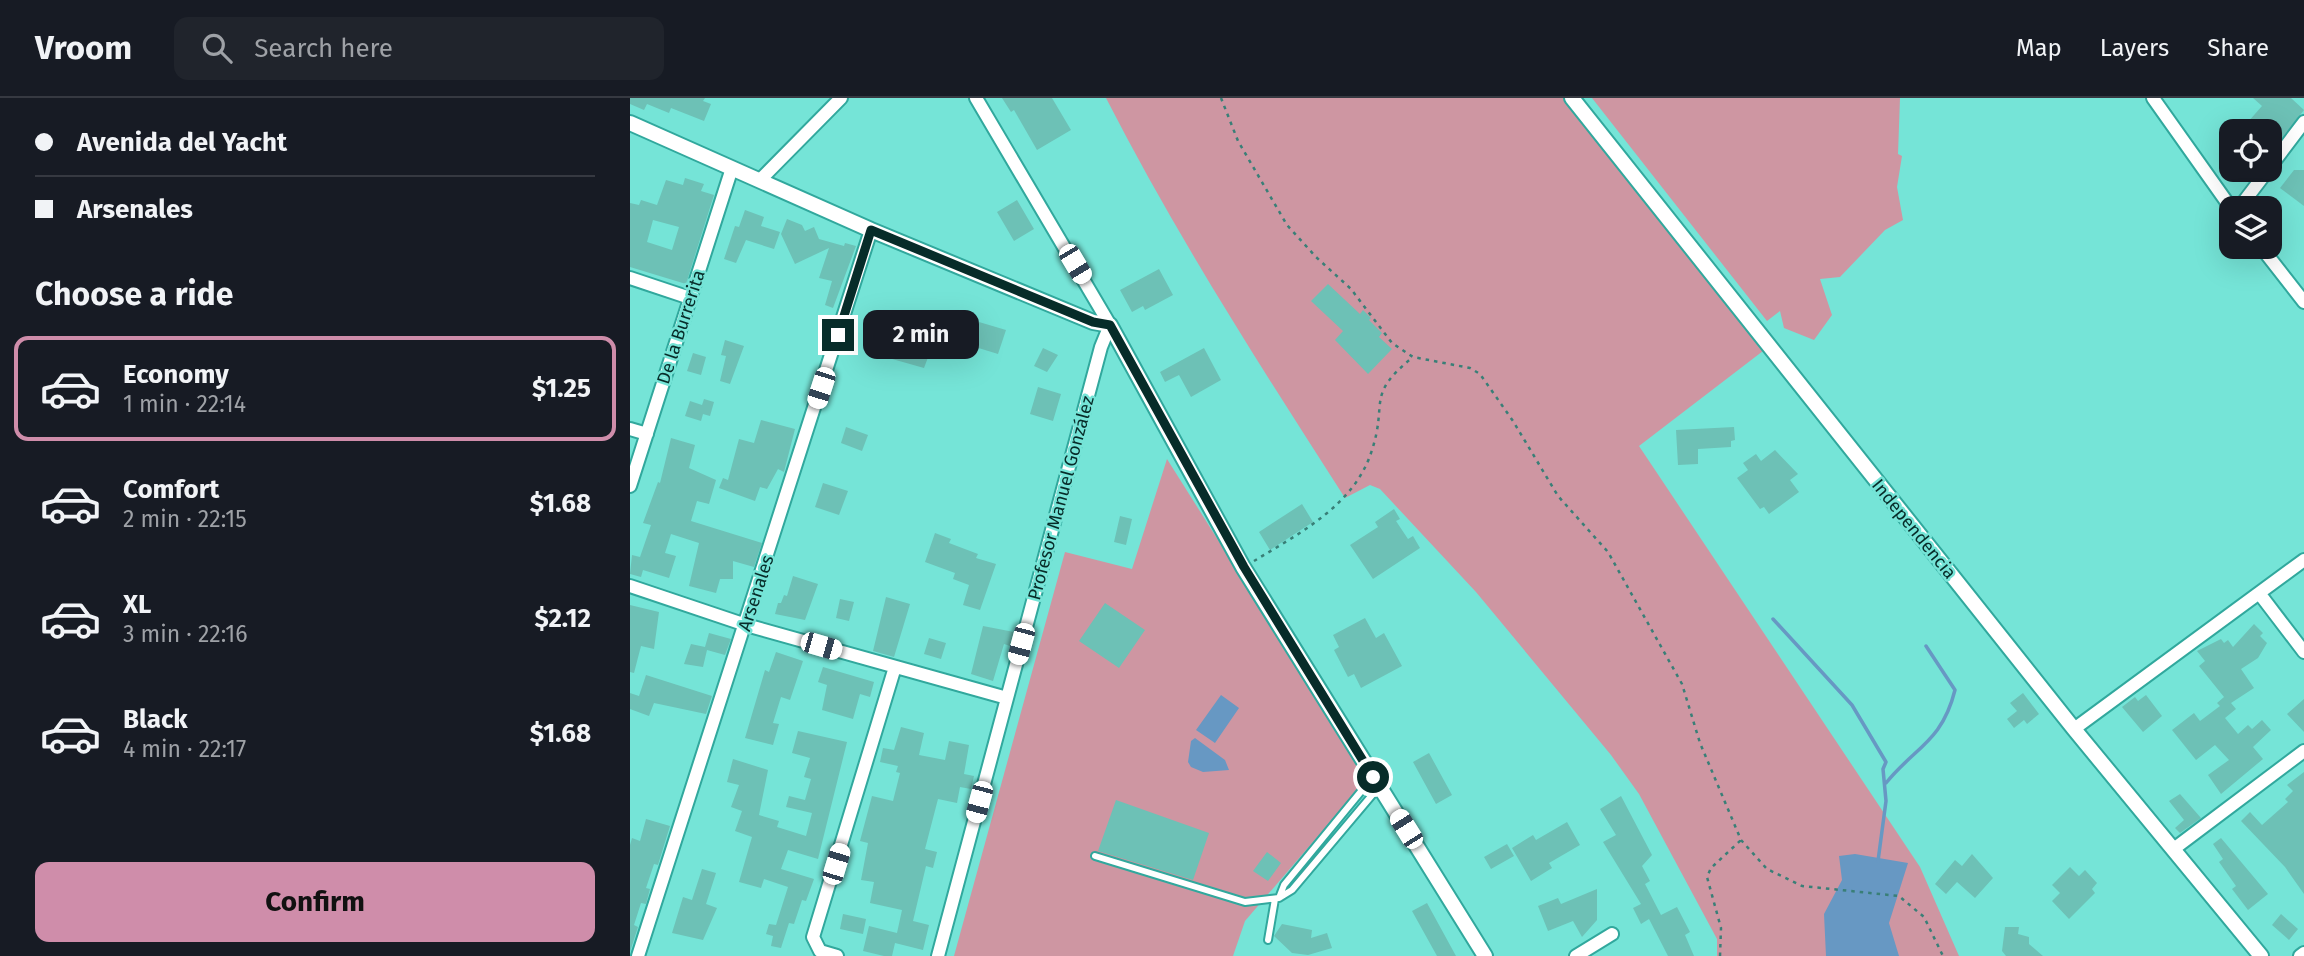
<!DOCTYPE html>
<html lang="en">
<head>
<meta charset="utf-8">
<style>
  :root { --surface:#171b24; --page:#20242c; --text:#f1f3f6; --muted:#9ea1a6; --line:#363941; --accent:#cf8daa }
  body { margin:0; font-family:"Fira Sans",sans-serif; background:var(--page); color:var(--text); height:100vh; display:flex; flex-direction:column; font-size:26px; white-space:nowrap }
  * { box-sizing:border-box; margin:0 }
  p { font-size:23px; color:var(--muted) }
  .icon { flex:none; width:38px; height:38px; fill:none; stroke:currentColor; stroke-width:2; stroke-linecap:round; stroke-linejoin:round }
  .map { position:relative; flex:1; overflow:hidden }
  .details { display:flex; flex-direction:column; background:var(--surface); width:630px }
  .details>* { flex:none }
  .banner { display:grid; align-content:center; height:154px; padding:0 35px; background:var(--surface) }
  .tools { position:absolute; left:1589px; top:21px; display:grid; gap:14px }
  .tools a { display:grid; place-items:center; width:63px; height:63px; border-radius:14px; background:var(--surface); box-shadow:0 7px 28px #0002; font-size:35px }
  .end { position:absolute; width:32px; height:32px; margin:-16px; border:9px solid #072c29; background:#fff; box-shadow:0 0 0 4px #fff }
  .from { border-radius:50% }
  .bubble { position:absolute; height:49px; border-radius:14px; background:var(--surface); box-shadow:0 7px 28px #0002; font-size:23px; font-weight:700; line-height:49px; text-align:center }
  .car { position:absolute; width:21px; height:42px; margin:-21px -10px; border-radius:9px; box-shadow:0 0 5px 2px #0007; background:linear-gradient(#fff 24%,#345 0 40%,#fff 0 76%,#345 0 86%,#fff 0) }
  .banner b { display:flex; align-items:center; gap:24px; height:66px; font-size:26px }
  .banner b+b { border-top:2px solid var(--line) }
  .banner i { width:18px; height:18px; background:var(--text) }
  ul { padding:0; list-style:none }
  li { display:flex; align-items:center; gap:21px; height:105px; margin:0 14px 10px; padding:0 21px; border:4px solid transparent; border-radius:14px }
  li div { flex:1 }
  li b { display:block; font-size:26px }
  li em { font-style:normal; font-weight:700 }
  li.selected { border-color:var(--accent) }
  li>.icon { width:63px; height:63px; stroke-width:1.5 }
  h2 { padding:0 35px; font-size:32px; line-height:84px }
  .cta { display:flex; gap:14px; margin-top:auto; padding:14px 35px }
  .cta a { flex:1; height:80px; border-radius:14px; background:var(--accent); color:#111; font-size:28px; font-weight:700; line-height:80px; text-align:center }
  header { display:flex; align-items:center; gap:42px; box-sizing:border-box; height:98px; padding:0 35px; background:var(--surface); border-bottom:2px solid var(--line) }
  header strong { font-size:33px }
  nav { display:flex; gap:38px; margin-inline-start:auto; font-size:24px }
  .search { width:490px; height:63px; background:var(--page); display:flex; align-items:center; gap:18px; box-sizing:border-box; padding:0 24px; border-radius:14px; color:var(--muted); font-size:26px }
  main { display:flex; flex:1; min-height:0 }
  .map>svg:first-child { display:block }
  .green { fill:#ce96a2 }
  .water { fill:#6798c3 }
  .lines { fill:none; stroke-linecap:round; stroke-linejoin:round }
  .stream { stroke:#6798c3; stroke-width:3.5 }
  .building { fill:#6dc1b6; fill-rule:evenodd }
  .service-casing { stroke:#31a89d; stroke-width:10 }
  .minor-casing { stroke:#31a89d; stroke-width:16 }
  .tertiary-casing { stroke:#31a89d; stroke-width:18 }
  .path { stroke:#397f77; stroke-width:2.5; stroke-dasharray:3.5 5; stroke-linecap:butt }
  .service { stroke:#fff; stroke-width:6 }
  .minor { stroke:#fff; stroke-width:12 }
  .tertiary { stroke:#fff; stroke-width:14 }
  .route { stroke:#072c29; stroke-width:9 }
  .labels { text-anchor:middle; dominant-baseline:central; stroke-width:5; stroke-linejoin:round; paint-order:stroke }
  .street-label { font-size:18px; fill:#072c29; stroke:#75e4d7 }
</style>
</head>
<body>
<header>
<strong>Vroom</strong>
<div class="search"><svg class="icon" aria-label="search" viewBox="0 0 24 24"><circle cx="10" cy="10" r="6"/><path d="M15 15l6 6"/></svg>Search here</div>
<nav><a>Map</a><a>Layers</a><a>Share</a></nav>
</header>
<main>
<section class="details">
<div class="banner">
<b><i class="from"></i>Avenida del Yacht</b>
<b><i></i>Arsenales</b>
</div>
<h2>Choose a ride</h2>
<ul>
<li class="selected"><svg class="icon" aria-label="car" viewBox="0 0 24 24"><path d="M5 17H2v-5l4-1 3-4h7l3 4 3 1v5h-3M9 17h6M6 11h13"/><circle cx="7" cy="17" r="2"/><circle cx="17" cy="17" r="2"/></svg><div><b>Economy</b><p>1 min · 22:14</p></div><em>$1.25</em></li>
<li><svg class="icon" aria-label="car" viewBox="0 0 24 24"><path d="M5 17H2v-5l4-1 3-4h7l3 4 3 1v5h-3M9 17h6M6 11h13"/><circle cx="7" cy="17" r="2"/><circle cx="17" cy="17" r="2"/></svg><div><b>Comfort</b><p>2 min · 22:15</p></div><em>$1.68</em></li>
<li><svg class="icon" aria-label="car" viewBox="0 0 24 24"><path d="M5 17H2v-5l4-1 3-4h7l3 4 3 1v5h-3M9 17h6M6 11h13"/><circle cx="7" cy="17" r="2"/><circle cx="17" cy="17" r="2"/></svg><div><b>XL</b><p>3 min · 22:16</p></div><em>$2.12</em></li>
<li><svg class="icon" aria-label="car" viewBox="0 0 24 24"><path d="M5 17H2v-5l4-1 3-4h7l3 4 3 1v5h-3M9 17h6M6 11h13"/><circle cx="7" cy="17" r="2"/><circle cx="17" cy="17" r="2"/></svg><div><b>Black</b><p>4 min · 22:17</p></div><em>$1.68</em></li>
</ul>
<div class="cta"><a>Confirm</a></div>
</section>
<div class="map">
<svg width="1674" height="858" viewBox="0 0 1674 858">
  <rect width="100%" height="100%" fill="#75e4d7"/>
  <path class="green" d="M476,0H935L1133,253L1009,348L1290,769L1329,858H1087V841L1009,696L981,657L846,494L750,391L740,387L715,400C631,269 547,139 476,0Z
    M962,0H1270L1268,56L1272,58L1267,89L1273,122L1255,132L1210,179L1190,181L1202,217L1184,242L1154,230L1150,213L1137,223Z
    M537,361L738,680L615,823L603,858H324L435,454L502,471Z"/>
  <path class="water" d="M591,597L609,610L585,645L566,632Z
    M565,640L595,662L599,672L573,674L561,669L558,664L561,643Z
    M1225,756L1278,765L1259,825L1269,858H1196L1194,816L1212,782L1209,758Z"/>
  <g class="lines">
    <path class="stream" d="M1143,521L1222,607L1256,664L1253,671L1256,703L1248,763
      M1256,685C1285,649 1312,644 1325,592L1296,548"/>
  </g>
  <path class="building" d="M0,0H75L73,3L81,6L74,23L41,10L39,15L17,6L14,12L0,6Z
    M372,0H422L441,32L407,52L384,12L381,14Z
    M1623,0H1661L1674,12L1640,55V33H1610L1632,8Z
    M1664,72H1674V108L1650,90Z
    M55,80L74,86L71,93L84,97L56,186L0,169V105L9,107L11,102L27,107L36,82L53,87ZM23,122L49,129L42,152L17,144Z
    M387,102L404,131L384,143L367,114Z
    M115,112L134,119L131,128L150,134L144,151L116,142L106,165L94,161L105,128L109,129Z
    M157,121L172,127L175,133L184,129L189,141L214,148L215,145L226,148L203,210L195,207L202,183L189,180L199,150L165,166L151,136Z
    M529,171L543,197L515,212L513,208L502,214L490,192Z
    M698,186L730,216L733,212L741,220L739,222L752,235L749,239L762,251L738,276L705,242L713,233L681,203Z
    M349,224L376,232L368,256L342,248Z
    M245,231L283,246L287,233L310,240L305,256L300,254L294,270L241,255L246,243L241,241Z
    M95,242L114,248L100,286L90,283L96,258L91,257Z
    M413,250L428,257L417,274L404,268Z
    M574,250L591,282L561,299L549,277L535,284L530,274Z
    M63,255L76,259L71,277L57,273Z
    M408,289L431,296L423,323L400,316Z
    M74,301L84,304L80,318L73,316L71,323L55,318L60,303L72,307Z
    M131,322L165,331L154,374L148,371L137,391L130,389L125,403L89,390L93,380L98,382L109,341L124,345Z
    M216,329L238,337L232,353L211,345Z
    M1104,329L1105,342L1101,343V349L1068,351V366L1048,367L1046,332Z
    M41,340L65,347L59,370L86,382L79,406L67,403L61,423L132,445L124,469L103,463V481H90L86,495L59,488L69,445L41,436L35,455L46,458L39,480L13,472L11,479L0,476L2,457L10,459L21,427L13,425L28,384L30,385Z
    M1145,352L1168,376L1160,382L1169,394L1139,416L1134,409L1130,411L1107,380L1118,372L1113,365L1126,356L1131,363Z
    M193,385L218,393L209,417L185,409Z
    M672,406L683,424L640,452L629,434Z
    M764,411L770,421L766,423L778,441L783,438L790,450L743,481L720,447L748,429L745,424Z
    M490,418L502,421L496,447L484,444Z
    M305,435L321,441L319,445L348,456L346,460L366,466L350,512L333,507L339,487L323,481L325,475L295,464Z
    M163,478L188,486L175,522L145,516L148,505H151L154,497L157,498Z
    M256,499L280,506L264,559L243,553Z
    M210,501L224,504L219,523L206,520Z
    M475,505L515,532L489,570L449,543Z
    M0,507L29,514L24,551L11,548L4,575L0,574Z
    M735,520L746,540L754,535L772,568L731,590L724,576L718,579L704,552L709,549L703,537Z
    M1624,526L1633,535L1630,538L1637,545L1628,560L1611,571L1624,590L1601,605L1606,611L1595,620L1608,636L1618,627L1622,631L1632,622L1641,632L1623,649L1633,661L1591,696L1578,677L1599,662L1585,647L1566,662L1542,632L1564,615L1570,623L1590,608L1587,605L1594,599L1569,568L1575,563L1567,553L1591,541L1594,545L1598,542L1603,549Z
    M353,528L384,534L380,548L374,546L363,583L341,576Z
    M79,535L101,541L95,557L77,552L73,569L54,566L61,546L75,549Z
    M299,540L316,545L311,561L294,556Z
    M146,554L173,563L160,602L151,599L143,625L149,626L143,647L115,640L135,572L139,574Z
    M193,569L244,584L240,599L230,596L223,621L192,612L197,587L188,584Z
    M16,577L82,598L76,616L24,605L19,618L0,611V595L9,598Z
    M1393,595L1409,616L1397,626L1394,622L1384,630L1377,621L1387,613L1380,605Z
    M1516,597L1532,618L1513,634L1492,609L1505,599L1508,603Z
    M1674,601V634L1657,616Z
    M271,629L294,635L289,657L315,662L319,643L339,647L334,676L344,678L341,691L330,689L327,705L308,701L295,751L307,754L303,770L296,768L283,823L299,827L293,852L265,845L262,858H254L233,853L239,828L267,835L272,812L240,805L244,784L231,782L238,745L230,743L242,698L263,703L270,675L266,674L268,668L250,664L253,650L264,652Z
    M168,633L217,644L188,761L158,752L151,771L184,781L176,803L172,802L164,826L159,825L151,850L141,848L143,838L136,836L139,826L146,827L158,789L134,781L131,790L109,784L122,739L105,733L112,713L101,709L109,687L97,684L103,661L138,672L129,717L149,723L147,729L176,738L182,715L156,709L159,698L175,702L181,681L174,679L180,660L162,655Z
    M799,655L822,697L806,706L783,664Z
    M1674,674V796L1655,769L1611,723L1620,714L1632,727L1658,704L1655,701L1663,693L1657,687Z
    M1550,696L1571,720L1550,735L1545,730L1554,722L1539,703Z
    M991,698L1022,757L1012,768L1020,783L1015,786L1031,817L1047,809L1060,834L1055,837L1064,858H1038L1019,821L1011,826L1003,810L1011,806L973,744L986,737L970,711Z
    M486,702L579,735L563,782L468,753Z
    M16,721L40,728L28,767L24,766L16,790L20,791L16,806L11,805L4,827L8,829L0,854V747L2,740L10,743Z
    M937,724L950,747L919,765L922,770L901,783L882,750L903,737L906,742Z
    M1591,740L1638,796L1618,812L1602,791L1606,788L1589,764L1593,761L1583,746Z
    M877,746L884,758L861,771L854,759Z
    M637,754L651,765L638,783L623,773Z
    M1342,756L1363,780L1345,800L1327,784L1316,796L1305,786L1325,762L1332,768Z
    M1440,769L1449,778L1455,772L1467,785L1462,791L1465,795L1439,821L1422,803L1430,795L1422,787Z
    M72,771L86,775L76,806L87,810L73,842L42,835L53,799L62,802Z
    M967,791V822L952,839L943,823L918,833L908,808L928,800L931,806Z
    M797,805L826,858H807L782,813Z
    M213,816L236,821L233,836L210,831Z
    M1651,816L1668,831L1659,842L1642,827Z
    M652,826L682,832L681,840L697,835L702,850L678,857L662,855L644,838Z
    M1375,829H1389L1388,836L1399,839V846L1413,858H1376L1372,853Z"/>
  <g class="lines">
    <g class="service-casing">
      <path id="service" d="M742,680L654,787L649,800L662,792L748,690
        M465,758L615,804L649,800
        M638,842L645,801"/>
    </g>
    <g class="minor-casing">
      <path id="minor" d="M1523,0L1601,110
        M1640,69L1674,24
        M131,81L211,0
        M1609,110L1638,72
        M1631,149L1674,204
        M0,180L60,200
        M0,331L17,336
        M0,388L102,70
        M0,488L116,527L377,600
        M1629,495L1674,554
        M1444,631L1674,462
        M1545,750L1674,653
        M8,858L241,132
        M207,858L190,853L183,839L265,569
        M308,858L471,249L480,227L346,0
        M946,858L982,836
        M1670,858L1674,855"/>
    </g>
    <g class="tertiary-casing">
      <path id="tertiary" d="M942,0L1444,631L1631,858
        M0,25L241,132L463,224L480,227L613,469L855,858"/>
    </g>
    <path class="path" d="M591,0L608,43L657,127L686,159L721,191L762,245L783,259L840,270L850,276L883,323L928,398L978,454L1052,586L1070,645L1111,742L1137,771L1172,788L1269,798L1294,819L1313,858
      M624,463C670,435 725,407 742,352C758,303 735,298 783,259
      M1090,858L1091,830L1077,779L1081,770L1111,742"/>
    <use href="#service" class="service"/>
    <use href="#minor" class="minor"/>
    <use href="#tertiary" class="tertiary"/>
  </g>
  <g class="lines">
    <path class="route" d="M208,237L241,132L463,224L480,227L614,469L743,679"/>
  </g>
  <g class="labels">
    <g class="street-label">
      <text transform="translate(51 229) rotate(-72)">De la Burrerita</text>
      <text transform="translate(431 400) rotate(-75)">Profesor Manuel González</text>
      <text transform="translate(1284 431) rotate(51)">Independencia</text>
      <text transform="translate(126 495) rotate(-72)">Arsenales</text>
    </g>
  </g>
</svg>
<div class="tools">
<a><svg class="icon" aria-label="locate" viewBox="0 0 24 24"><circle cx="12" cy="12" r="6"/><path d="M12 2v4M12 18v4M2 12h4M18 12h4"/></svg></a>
<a><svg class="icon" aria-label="layers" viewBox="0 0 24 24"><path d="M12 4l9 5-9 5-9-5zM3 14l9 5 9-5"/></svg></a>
</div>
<i class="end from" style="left:743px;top:679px"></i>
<i class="end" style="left:208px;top:237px"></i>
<div class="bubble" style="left:233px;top:212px;width:116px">2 min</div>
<i class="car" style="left:445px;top:166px;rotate:149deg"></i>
<i class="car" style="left:191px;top:290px;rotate:198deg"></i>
<i class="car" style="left:391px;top:546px;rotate:195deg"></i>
<i class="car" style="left:191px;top:548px;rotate:106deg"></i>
<i class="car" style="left:349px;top:704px;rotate:195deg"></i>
<i class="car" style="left:776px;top:731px;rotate:328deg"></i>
<i class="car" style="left:206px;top:766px;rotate:17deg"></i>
</div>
</main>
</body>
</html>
